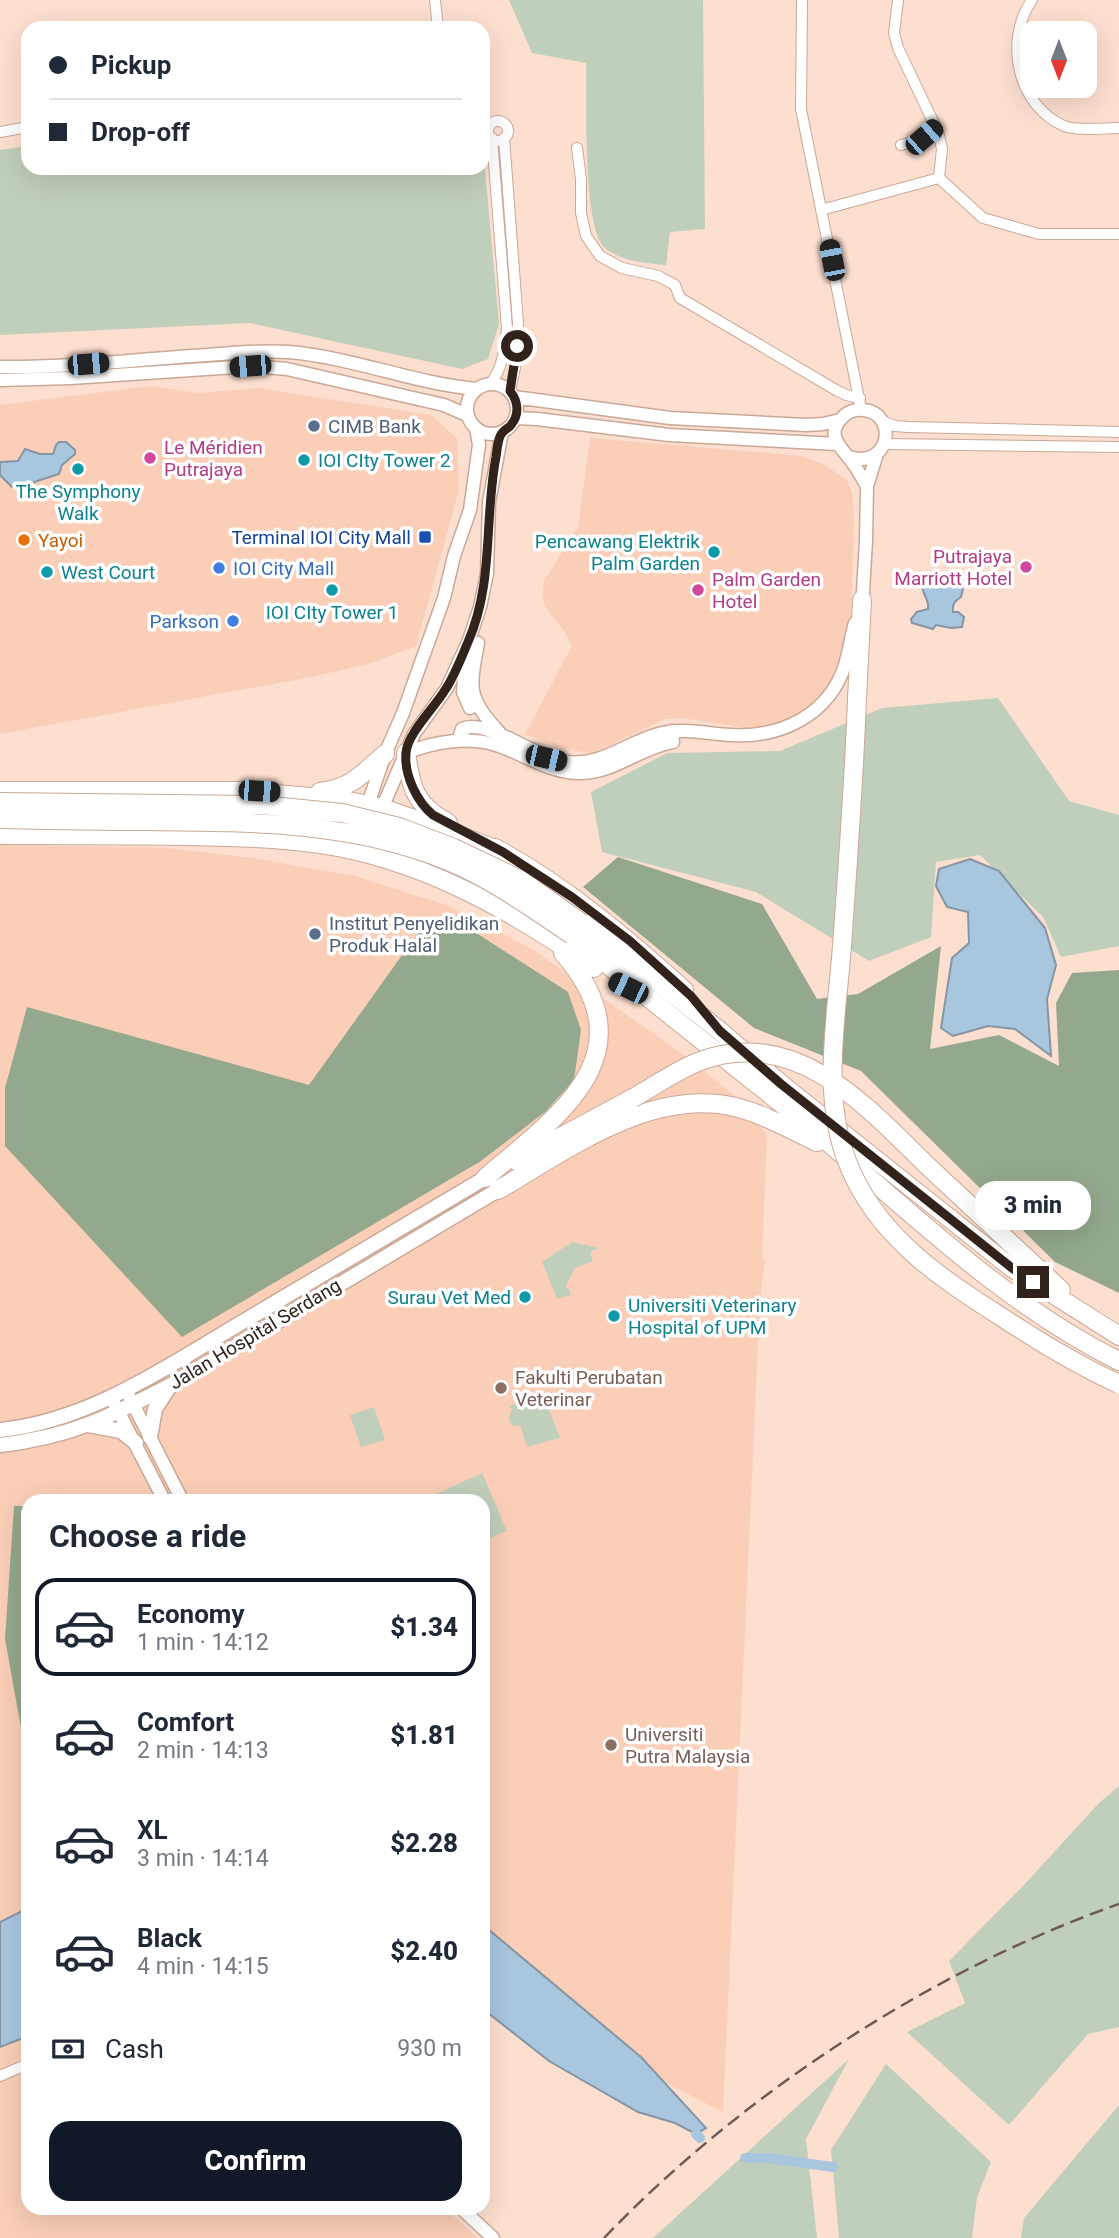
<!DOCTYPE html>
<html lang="en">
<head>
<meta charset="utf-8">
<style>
  :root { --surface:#fff; --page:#f2f2f3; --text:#1f2937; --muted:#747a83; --line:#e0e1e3; --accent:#111827 }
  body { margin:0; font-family:Roboto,sans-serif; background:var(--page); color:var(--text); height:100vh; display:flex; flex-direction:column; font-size:26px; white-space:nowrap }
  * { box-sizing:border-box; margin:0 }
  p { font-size:23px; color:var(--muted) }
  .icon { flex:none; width:38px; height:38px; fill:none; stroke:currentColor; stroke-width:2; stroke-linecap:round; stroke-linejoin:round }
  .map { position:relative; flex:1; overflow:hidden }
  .side { position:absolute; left:21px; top:1494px; width:469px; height:721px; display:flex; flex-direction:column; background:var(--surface); border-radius:21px; box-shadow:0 7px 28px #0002 }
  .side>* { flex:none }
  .banner { position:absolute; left:21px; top:21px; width:469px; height:154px; border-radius:21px; box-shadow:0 7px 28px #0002; display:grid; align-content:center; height:154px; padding:0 28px; background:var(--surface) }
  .needle { width:46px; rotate:180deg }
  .tools { position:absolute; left:1020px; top:21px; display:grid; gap:14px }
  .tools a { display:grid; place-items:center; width:77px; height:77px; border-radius:14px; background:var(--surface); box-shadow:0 7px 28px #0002; font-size:35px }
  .end { position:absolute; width:32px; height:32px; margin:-16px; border:9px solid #31231c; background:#fff; box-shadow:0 0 0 4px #fff }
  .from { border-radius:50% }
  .bubble { position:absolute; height:49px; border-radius:21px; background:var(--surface); box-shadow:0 7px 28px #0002; font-size:23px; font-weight:800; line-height:49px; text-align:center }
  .car { position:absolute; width:21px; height:42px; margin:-21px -10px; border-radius:9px; box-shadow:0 0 5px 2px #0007; background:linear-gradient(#222 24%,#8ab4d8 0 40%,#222 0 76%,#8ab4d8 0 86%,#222 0) }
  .banner b { display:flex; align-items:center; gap:24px; height:66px; font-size:26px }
  .banner b+b { border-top:2px solid var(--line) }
  .banner i { width:18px; height:18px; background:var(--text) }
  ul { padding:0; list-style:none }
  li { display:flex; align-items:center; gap:21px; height:98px; margin:0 14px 10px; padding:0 14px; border:4px solid transparent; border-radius:21px }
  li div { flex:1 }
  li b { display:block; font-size:26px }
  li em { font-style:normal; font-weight:800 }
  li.selected { border-color:var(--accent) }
  li>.icon { width:63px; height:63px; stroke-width:1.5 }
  h2 { padding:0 28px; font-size:32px; line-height:84px }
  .pay { display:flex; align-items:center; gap:18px; height:77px; padding:0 28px; font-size:26px }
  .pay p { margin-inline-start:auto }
  .primary-button { display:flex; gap:14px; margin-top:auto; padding:14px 28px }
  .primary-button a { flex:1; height:80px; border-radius:21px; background:var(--accent); color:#fff; font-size:28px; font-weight:800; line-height:80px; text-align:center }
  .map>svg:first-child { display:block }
  .built { fill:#faceb7 }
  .green { fill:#c0cfbb }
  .forest { fill:#93a88c }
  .water { fill:#a9c6df; stroke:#8595a4; stroke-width:2 }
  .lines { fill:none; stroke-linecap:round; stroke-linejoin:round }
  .canal { stroke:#a9c6df; stroke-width:10 }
  .minor-casing { stroke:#cba896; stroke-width:12 }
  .tertiary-casing { stroke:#cba896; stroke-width:15 }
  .secondary-casing { stroke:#cba896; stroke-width:17 }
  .motorway-casing { stroke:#cba896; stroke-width:20 }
  .minor { stroke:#fff; stroke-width:10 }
  .tertiary { stroke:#fff; stroke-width:12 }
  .secondary { stroke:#fff; stroke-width:14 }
  .motorway { stroke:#fff; stroke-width:18 }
  .rail { stroke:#6d5a51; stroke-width:2.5; stroke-dasharray:14 7; stroke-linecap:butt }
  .motorway-bridge-casing { stroke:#cba896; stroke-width:20; stroke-linecap:butt }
  .motorway-bridge { stroke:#fff; stroke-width:18 }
  .route { stroke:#31231c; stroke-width:9 }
  .service-dot { fill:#5c6f8a; stroke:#fff; stroke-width:2.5 }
  .hotel-dot { fill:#d1479c; stroke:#fff; stroke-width:2.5 }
  .culture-dot { fill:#0f9aa8; stroke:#fff; stroke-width:2.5 }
  .transit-dot { fill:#1a4fb4; stroke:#fff; stroke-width:2.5 }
  .food-dot { fill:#e8710a; stroke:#fff; stroke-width:2.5 }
  .shop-dot { fill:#3f7fe0; stroke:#fff; stroke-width:2.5 }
  .education-dot { fill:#8d6e63; stroke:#fff; stroke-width:2.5 }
  .labels { text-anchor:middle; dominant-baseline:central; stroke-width:7; stroke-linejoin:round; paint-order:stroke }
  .service-label { font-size:19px; fill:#4e5e75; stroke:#fff; text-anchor:start }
  .hotel-label { font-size:19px; fill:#b23c85; stroke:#fff; text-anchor:start }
  .culture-label { font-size:19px; fill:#0d838f; stroke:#fff; text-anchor:start }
  .transit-label { font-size:19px; fill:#164399; stroke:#fff; text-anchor:end }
  .food-label { font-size:19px; fill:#c56008; stroke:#fff; text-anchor:start }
  .shop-label { font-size:19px; fill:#366cbe; stroke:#fff; text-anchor:start }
  .street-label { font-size:19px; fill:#31231c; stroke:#fff }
  .education-label { font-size:19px; fill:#785e54; stroke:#fff; text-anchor:start }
</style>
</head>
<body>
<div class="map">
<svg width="1119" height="2238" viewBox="0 0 1119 2238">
  <rect width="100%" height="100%" fill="#fcdfcf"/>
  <path class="built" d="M151,386L199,393L258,388L431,415L457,438L459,490L416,646L368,664L311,677L0,734V405Z
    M590,438L802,456L823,464L847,480L852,493L854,517L851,616L846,640L835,673L827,689L813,704L794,716L772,724L746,728L682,718L664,719L592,754L558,747L525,734L572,646L565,632L549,612L542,598L544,581L578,527Z
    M0,845L167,848L253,858L355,876L446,905L532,949L670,1045L734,1095L767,1135L762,1259L765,1260L760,1300L723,2112L483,1989V1502H28V2208L445,2209L478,2238H0Z"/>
  <path class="green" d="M509,0H703L705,229L670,232L666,265C646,263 622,262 605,248C582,228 587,97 586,63L532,53Z
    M28,146V168H483V147L499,324L488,359L462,369L249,323L0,335V150Z
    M998,698L1069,801L1119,815V946L1061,957L1043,917L980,855L936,862L931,937L869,961L756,892L602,852L591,792L667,753L780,751L882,708Z
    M572,1242L599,1248L590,1252L593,1261L575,1268L565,1287L569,1289L571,1295L557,1299L542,1262Z
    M544,1396L560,1438L527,1447L520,1425L512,1426L509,1418L512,1409L509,1406Z
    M374,1407L385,1440L361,1447L350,1415Z
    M482,1473L507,1531L483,1541V1502L421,1501Z
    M1119,1786V2027L1088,2034L1009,2125L907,2032L965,2003L949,1961L1023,1886L1099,1803Z
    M849,2059L806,2139L817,2238H653Z
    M886,2064L991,2162L977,2197L972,2238H839L831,2150Z
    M1119,2105V2238H1021L1024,2218Z"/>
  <path class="forest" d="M618,857L762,904L817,999L858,994L941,946L930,1049L999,1035L1059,1066L1056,1003L1072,973L1119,970V1293L1055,1262L861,1071L754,1028L583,887Z
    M450,916L568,992L581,1030L574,1080L545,1112L481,1161L182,1337L5,1146V1088L27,1007L309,1085L428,919Z
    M14,1506H28V1749L23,1739L5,1639Z"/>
  <path class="water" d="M59,442H66L75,450V454L62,465L59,474L19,487H12L0,475V462L18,461L25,449L40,454H53L56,445Z
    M930,580L946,584L957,583L963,589L961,597C955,601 952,604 953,612H958L964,617L962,627L951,628L936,625L933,629L912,623L911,619L917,612L928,609C930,600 921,593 922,583Z
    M970,859L999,871L1045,928L1056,965L1047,999L1051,1056L1015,1029L988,1026L953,1036L941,1028L952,958L969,943L968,912L947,907L936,886L939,869Z
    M28,1908V2036L0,2047V1922Z
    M483,1925L641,2057L706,2128L696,2134L675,2123L638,2112L549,2061L483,2009Z"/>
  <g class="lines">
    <path class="canal" d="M696,2134L700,2138
      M745,2158H768L833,2167"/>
    <g class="minor-casing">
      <path id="minor" d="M435,0L438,28
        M802,0L801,109L861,409
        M898,0L894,33L898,48L938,132L942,149L939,178
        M1032,0C1003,41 1018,106 1064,126C1076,131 1105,128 1119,128
        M488 131a10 10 0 1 1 20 0a10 10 0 1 1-20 0Z
        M0,132L28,127
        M504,138L518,323L515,368L510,391
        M901,145L917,141L935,127
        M577,148L581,179V213L586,236L600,256L622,268L658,276L675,285L680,298L836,390L846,395L860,398
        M939,178L983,218L1039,234H1119
        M821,210L939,178
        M490,384C503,369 505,347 507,328L492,138
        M882,421L895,426L908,427L1119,432
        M885,444L1119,447
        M0,2076L28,2064"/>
    </g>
    <g class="tertiary-casing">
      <path id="tertiary" d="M0,367C69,368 138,359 208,355C234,353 261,350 288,352C352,357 412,383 476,389
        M0,380L71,378L251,366L287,369L444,405L467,415
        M467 409a25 25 0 1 1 50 0a25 25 0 1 1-50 0Z
        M514,397L670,418L806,425L823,424L840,420
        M516,418L537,419L669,435L837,444
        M849,457C890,470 899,414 864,410C857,409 849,411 844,416C823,434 842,448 852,462C858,470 862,478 867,486
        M860,606L863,592L866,540L867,486L877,454
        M478,643C470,687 466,697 499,732
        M466,655L463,692L470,708
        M468,741L460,735L462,729C486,718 534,756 561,761C602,769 626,741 662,733C684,728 709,734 731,735C781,738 829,715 845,665C849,651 851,637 855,623
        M406,753C433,742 467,736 496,745C525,754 550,774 582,773C616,772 641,747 673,742L672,731
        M365,813L385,754L403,713L444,598L454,556L470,510L479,445L476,428
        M380,813L414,734L447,688L469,640L480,607L487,574L489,502L502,432
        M129,1396L183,1502
        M114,1403L165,1502
        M461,2208L493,2238"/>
    </g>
    <g class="secondary-casing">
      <path id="secondary" d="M89,1425L121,1431L136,1443
        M0,1430C92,1421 172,1363 251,1317C329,1270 407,1224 485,1178
        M150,1437L155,1409L170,1386
        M0,1445C71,1437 109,1417 171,1385L498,1190"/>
    </g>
    <g class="motorway-casing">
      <path id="motorway" d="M857,698L862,600
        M406,753C411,788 415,805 448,823
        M0,791H243L344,800L382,808L429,824L503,852
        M320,792C352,788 362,774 385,754
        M0,835C62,835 125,835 187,836C243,837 302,838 357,851C444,872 522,917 594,968
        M495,848C564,885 626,938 684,990
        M582,923L720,1031L781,1084L1012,1268L1119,1336
        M572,935C647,999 726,1058 803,1121C904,1205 1000,1302 1119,1361
        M516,1161L633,1098
        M933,1171L1061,1290
        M485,1178C559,1115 651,1054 563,953
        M498,1190C567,1150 653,1085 739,1108C766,1115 791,1130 817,1142"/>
    </g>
    <use href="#minor" class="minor"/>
    <use href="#tertiary" class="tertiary"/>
    <use href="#secondary" class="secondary"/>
    <use href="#motorway" class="motorway"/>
    <path class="rail" d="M604,2238C741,2095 931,1970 1119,1904"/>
    <g class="motorway-bridge-casing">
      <path id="motorway-bridge" d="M857,698C854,781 848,863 842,946C837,1015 821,1094 847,1161C875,1234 937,1276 1000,1316C1038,1341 1077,1365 1119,1384
        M0,802L262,805L342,813L399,827L454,848L521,880L582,923
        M0,819C48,820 96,821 144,821C248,822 350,821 448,861C492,879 533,909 572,935
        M633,1098C658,1084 685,1064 713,1057C806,1032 873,1114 933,1171"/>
    </g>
    <use href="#motorway-bridge" class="motorway-bridge"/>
  </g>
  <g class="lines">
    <path class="route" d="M517,346L510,391C518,401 520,414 511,425C509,428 505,429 503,432C498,436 497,450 496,457C484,519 494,583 468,642C462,656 454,677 445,690C435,707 407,734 406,753C404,775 417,802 433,815L503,852L572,897L630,941L691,996L720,1031L781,1084L1012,1268L1033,1282"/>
  </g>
  <g class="service-dot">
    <circle cx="314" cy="426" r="7"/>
    <circle cx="315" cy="934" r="7"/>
  </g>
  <g class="hotel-dot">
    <circle cx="150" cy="458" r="7"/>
    <circle cx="1026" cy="567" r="7"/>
    <circle cx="698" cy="590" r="7"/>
  </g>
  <g class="culture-dot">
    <circle cx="304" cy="460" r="7"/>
    <circle cx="78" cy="469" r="7"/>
    <circle cx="714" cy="552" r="7"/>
    <circle cx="47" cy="572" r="7"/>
    <circle cx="332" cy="590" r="7"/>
    <circle cx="525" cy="1297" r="7"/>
    <circle cx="614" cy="1316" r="7"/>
  </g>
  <rect class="transit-dot" x="418" y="530" width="14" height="14" rx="3.5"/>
  <circle class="food-dot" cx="24" cy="540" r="7"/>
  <g class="shop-dot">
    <circle cx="219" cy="568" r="7"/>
    <circle cx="233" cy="621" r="7"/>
  </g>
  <g class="education-dot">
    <circle cx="501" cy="1388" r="7"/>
    <circle cx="611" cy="1745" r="7"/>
  </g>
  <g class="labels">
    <g class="service-label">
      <text x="328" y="426">CIMB Bank</text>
      <text x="329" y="923">Institut Penyelidikan<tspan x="329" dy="22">Produk Halal</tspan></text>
    </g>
    <g class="hotel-label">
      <text x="164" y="447">Le Méridien<tspan x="164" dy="22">Putrajaya</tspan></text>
      <text x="1012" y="556" text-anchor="end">Putrajaya<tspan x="1012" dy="22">Marriott Hotel</tspan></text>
      <text x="712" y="579">Palm Garden<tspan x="712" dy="22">Hotel</tspan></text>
    </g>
    <g class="culture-label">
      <text x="318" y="460">IOI CIty Tower 2</text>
      <text x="78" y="491" text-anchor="middle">The Symphony<tspan x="78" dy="22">Walk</tspan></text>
      <text x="700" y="541" text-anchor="end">Pencawang Elektrik<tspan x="700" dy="22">Palm Garden</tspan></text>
      <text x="61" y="572">West Court</text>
      <text x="332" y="612" text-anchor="middle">IOI CIty Tower 1</text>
      <text x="511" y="1297" text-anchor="end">Surau Vet Med</text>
      <text x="628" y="1305">Universiti Veterinary<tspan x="628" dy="22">Hospital of UPM</tspan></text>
    </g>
    <g class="transit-label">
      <text x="411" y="537">Terminal IOI City Mall</text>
    </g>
    <g class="food-label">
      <text x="38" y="540">Yayoi</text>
    </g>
    <g class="shop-label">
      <text x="233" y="568">IOI City Mall</text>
      <text x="219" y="621" text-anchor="end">Parkson</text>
    </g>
    <g class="street-label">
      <text transform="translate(255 1334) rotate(-31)">Jalan Hospital Serdang</text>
    </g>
    <g class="education-label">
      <text x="515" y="1377">Fakulti Perubatan<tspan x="515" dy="22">Veterinar</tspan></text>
      <text x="625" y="1734">Universiti<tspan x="625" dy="22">Putra Malaysia</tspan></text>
    </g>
  </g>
</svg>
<div class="tools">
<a><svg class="needle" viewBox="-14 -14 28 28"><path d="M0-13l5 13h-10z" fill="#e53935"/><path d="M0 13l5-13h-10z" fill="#747a83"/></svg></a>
</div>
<i class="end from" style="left:517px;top:346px"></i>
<i class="end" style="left:1033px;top:1282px"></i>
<div class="bubble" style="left:975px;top:1181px;width:116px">3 min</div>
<i class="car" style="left:924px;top:137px;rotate:49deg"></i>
<i class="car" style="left:832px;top:260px;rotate:349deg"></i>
<i class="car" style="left:88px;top:364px;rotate:85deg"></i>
<i class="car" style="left:250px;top:366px;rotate:265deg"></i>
<i class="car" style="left:546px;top:758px;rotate:103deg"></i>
<i class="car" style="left:259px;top:791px;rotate:93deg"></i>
<i class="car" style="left:628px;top:988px;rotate:296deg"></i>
<div class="banner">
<b><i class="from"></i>Pickup</b>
<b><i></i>Drop-off</b>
</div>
<section class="side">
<h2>Choose a ride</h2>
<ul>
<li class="selected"><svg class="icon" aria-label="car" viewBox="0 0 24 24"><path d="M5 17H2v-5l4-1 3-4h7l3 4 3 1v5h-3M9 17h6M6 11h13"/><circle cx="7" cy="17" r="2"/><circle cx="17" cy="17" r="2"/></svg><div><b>Economy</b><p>1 min · 14:12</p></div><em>$1.34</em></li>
<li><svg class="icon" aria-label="car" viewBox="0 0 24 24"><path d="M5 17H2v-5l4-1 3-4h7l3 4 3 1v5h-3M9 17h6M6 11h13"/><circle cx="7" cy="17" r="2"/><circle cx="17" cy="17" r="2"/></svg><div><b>Comfort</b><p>2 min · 14:13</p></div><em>$1.81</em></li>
<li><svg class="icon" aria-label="car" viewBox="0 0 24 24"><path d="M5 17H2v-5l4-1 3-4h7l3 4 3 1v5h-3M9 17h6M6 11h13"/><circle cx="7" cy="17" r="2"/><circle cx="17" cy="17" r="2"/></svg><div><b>XL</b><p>3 min · 14:14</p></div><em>$2.28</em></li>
<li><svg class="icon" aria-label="car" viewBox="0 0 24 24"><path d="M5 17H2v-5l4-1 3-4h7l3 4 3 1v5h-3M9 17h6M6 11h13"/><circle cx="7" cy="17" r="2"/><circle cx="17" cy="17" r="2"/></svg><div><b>Black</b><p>4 min · 14:15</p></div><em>$2.40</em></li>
</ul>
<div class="pay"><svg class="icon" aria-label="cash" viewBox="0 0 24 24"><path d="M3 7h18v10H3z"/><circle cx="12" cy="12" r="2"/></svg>Cash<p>930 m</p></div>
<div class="primary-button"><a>Confirm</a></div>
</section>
</div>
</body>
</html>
